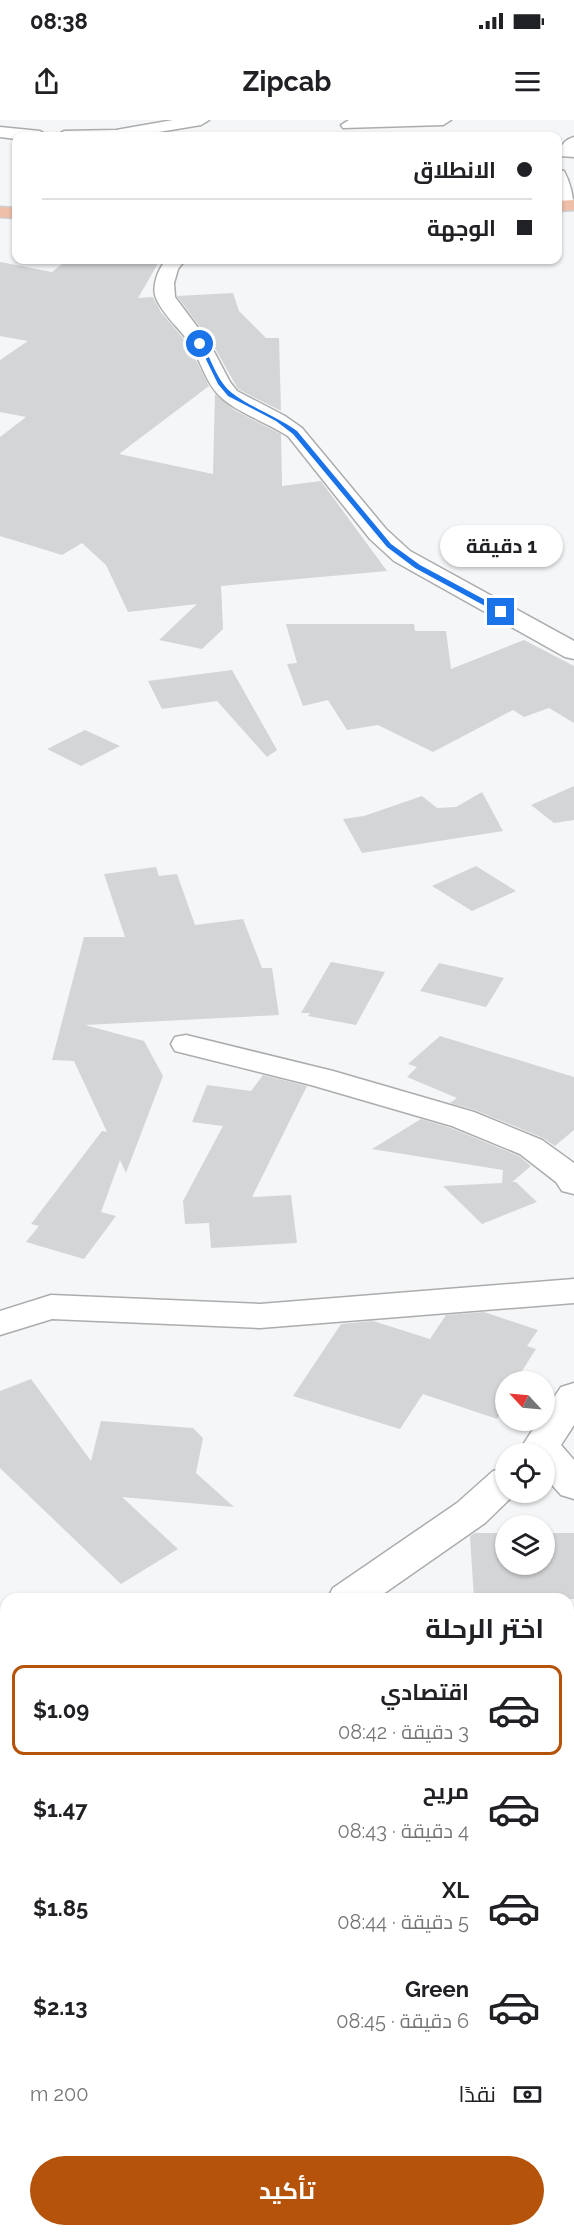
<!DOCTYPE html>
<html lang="ar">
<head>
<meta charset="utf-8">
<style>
  :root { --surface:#fff; --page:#f2f2f2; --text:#202124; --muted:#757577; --line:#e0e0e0; --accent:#b45309 }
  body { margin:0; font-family:Raleway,Cairo,sans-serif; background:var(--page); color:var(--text); direction:rtl; height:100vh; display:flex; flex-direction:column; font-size:22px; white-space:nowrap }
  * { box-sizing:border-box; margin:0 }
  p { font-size:20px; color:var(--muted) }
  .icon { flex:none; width:33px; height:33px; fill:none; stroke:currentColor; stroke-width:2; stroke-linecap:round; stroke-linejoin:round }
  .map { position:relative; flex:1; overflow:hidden; direction:ltr }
  .drawer { position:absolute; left:0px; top:1473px; width:574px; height:644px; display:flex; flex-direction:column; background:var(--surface); border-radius:18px 18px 0 0; box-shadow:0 2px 4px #0004; direction:rtl }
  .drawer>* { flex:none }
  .banner { position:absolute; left:12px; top:12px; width:550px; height:132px; border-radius:12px; box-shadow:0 2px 4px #0004; direction:rtl; display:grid; align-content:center; height:132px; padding:0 30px; background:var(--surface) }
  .needle { width:39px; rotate:296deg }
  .tools { position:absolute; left:495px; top:1251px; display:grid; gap:12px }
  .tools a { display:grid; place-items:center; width:60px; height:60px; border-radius:50%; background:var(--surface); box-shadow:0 2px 4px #0004; font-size:30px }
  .end { position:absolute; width:27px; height:27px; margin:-14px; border:8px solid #1a73e8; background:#fff; box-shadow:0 0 0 3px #fff }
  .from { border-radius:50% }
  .bubble { position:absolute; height:42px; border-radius:21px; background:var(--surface); box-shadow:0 2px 4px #0004; font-size:20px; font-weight:700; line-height:42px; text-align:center; direction:rtl }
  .banner b { display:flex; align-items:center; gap:21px; height:57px; font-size:22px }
  .banner b+b { border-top:2px solid var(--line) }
  .banner i { width:15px; height:15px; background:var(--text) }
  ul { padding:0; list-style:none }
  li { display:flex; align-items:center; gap:18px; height:90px; margin:0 12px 9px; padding:0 18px; border:3px solid transparent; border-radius:12px }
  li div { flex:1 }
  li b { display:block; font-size:22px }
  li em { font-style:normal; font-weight:700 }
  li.current { border-color:var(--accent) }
  li>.icon { width:54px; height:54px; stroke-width:1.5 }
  h2 { padding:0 30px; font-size:27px; line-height:72px }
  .pay { display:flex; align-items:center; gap:15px; height:66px; padding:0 30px; font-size:22px }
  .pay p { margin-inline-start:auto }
  .primary-button { display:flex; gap:12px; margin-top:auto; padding:12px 30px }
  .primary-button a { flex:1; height:69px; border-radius:36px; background:var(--accent); color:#fff; font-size:24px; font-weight:700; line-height:69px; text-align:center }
  .status { display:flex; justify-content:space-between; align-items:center; height:42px; padding:0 30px; background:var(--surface); direction:ltr }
  .status svg { height:16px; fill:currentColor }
  header { display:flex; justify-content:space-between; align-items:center; height:78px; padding:0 30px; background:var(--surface); font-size:27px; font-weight:700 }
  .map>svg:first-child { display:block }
  .building { fill:#d4d5d7 }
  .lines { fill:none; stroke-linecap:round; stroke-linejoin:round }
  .minor-casing { stroke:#abacad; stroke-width:3 }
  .major-casing { stroke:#cfcfcf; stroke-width:3 }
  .minor { fill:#fff; fill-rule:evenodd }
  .major { fill:#efbfaa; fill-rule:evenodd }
  .route { fill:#1a73e8 }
</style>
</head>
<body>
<div class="status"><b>08:38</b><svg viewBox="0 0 49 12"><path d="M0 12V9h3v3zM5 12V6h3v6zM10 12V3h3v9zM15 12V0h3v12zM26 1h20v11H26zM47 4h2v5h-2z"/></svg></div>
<header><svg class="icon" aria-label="menu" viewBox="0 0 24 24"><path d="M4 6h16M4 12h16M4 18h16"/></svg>Zipcab<svg class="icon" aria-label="share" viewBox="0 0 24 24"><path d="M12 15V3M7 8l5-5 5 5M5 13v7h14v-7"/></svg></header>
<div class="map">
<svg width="574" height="2116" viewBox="0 0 574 2116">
  <rect width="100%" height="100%" fill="#f4f6f7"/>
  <path class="building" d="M67,140H160L138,178L153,177L161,192L188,224L209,266L119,334L213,354L215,274L236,291L281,314L282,366L321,361L387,451L221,466L223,509L202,529L159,520L197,484L128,492L106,445L82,423L62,435L0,416V317L26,297L0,292V240L28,221L0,216V142L52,152Z
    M233,173L239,191L266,218H279L281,291L238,269L212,223L177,176Z
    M286,504H414L415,511H446L451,549L524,520L574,546V603L549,588L524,597L513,590L433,632L378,605L347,610L328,580L303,586L287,544L297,543Z
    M232,550L277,630L267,637L217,581L162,589L148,561Z
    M85,610L120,626L81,646L47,629Z
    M574,666V700L554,703L531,685Z
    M482,672L503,711L362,733L343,699L364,696L422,676L437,688L456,687Z
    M476,746L516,771L472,791L432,766Z
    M156,747L159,756L177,754L195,805L243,799L262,848H272L279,895L85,905L144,921L163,956L126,1053L120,1040L101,1092L116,1096L84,1139L26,1122L39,1106L31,1104L102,1011L107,1012L74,941L52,940L84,817H125L104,754Z
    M331,842L385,852L356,905L308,896L310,893H301Z
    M439,843L504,858L486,887L420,871Z
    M440,916L574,957V1010L555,1026L543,1018L475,990L450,983L457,978L407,957L417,947L408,944Z
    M263,955L307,966L252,1077L291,1075L297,1123L211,1128L209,1103L185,1104L183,1081L223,1006L192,1002L207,965L251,971Z
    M421,999L451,1008L519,1036L531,1046L512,1062H516L537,1082L482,1104L443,1066L502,1063L503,1050L372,1029Z
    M484,1192L538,1210L527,1226L536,1229L515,1262H506V1286L497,1299L423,1274L400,1309L293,1276L341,1204L373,1201L430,1219L446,1195Z
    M31,1259L91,1341L101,1301L193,1308L203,1318L196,1353L234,1387L122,1377L178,1429L121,1464L0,1348V1271Z
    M475,1413H506V1444H544V1413H574V1479H474L470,1416Z"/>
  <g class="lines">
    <g class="minor-casing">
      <path id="minor" d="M173,0H209L201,5L135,16H56L64,11L116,10Z
        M349,0H451L443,5L343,8L341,5Z
        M0,7L40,11L48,16H16V19L0,17Z
        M574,17V37L560,36L558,33C561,25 566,19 574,17Z
        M558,50L564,51C570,62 574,77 573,89H561L558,85Z
        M166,140H185L178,149L174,163L175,177L210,224L230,262L237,271L285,296L302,308L386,409L410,431L574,521V539L565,537L394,441L370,419L288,316C268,303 239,293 223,279C206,265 201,241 190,223C180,209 163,195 156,178C151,166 159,148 166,140Z
        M186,915L333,951L474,992L542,1020L574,1043V1074L562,1071L556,1062L520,1034L452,1006L311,965L175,931L171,924L175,917Z
        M574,1159V1183L260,1208L52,1199L0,1215V1191L51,1175L260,1184Z
        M574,1263V1305L561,1325L574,1340V1379L561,1375L544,1356V1334H517L539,1300H544V1292L561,1267Z
        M506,1348V1372H517L485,1403L376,1479H327L333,1468L457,1383L493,1351Z
        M172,2110H222V2116H172Z"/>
    </g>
    <g class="major-casing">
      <path id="major" d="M574,80V90L558,91V81Z
        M0,87L16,88V98L0,97Z"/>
    </g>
    <use href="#minor" class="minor"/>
    <use href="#major" class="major"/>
  </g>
  <path class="route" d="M198,223L203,224C211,240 218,262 232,273C248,286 278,297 297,311L391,424L420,445L504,490V493H498L415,448L387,427L293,314L276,301L228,276L218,264Z"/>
</svg>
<div class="tools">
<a><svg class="needle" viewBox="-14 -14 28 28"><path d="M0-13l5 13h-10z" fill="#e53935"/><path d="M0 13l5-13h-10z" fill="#757577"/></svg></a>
<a><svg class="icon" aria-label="locate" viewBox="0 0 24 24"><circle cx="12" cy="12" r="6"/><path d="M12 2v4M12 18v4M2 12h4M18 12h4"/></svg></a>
<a><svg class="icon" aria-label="layers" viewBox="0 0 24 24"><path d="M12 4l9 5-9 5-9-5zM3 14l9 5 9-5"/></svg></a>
</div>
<i class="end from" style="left:200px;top:224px"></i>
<i class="end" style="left:501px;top:492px"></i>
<div class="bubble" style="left:440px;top:405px;width:123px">1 دقيقة</div>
<div class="banner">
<b><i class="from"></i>الانطلاق</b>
<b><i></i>الوجهة</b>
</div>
<section class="drawer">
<h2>اختر الرحلة</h2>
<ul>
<li class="current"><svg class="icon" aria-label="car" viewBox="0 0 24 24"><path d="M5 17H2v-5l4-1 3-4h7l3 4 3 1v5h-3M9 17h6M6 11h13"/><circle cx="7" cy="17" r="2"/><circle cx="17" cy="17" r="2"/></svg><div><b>اقتصادي</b><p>3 دقيقة · 08:42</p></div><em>$1.09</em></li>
<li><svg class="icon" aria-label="car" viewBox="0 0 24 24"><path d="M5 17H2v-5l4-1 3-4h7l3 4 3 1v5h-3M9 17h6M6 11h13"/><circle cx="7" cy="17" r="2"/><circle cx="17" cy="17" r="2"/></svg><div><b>مريح</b><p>4 دقيقة · 08:43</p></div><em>$1.47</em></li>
<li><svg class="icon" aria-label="car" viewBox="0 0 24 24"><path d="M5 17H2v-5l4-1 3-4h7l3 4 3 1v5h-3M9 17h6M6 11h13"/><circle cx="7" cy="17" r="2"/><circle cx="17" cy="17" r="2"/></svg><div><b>XL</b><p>5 دقيقة · 08:44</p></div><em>$1.85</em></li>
<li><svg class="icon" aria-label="car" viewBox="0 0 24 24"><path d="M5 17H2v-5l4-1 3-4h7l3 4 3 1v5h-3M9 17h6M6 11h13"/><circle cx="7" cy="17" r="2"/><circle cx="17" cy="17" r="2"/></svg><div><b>Green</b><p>6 دقيقة · 08:45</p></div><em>$2.13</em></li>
</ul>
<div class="pay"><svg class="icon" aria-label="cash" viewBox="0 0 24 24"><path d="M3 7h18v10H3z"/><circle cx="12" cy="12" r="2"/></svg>نقدًا<p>200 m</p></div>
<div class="primary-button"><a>تأكيد</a></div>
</section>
</div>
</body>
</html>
